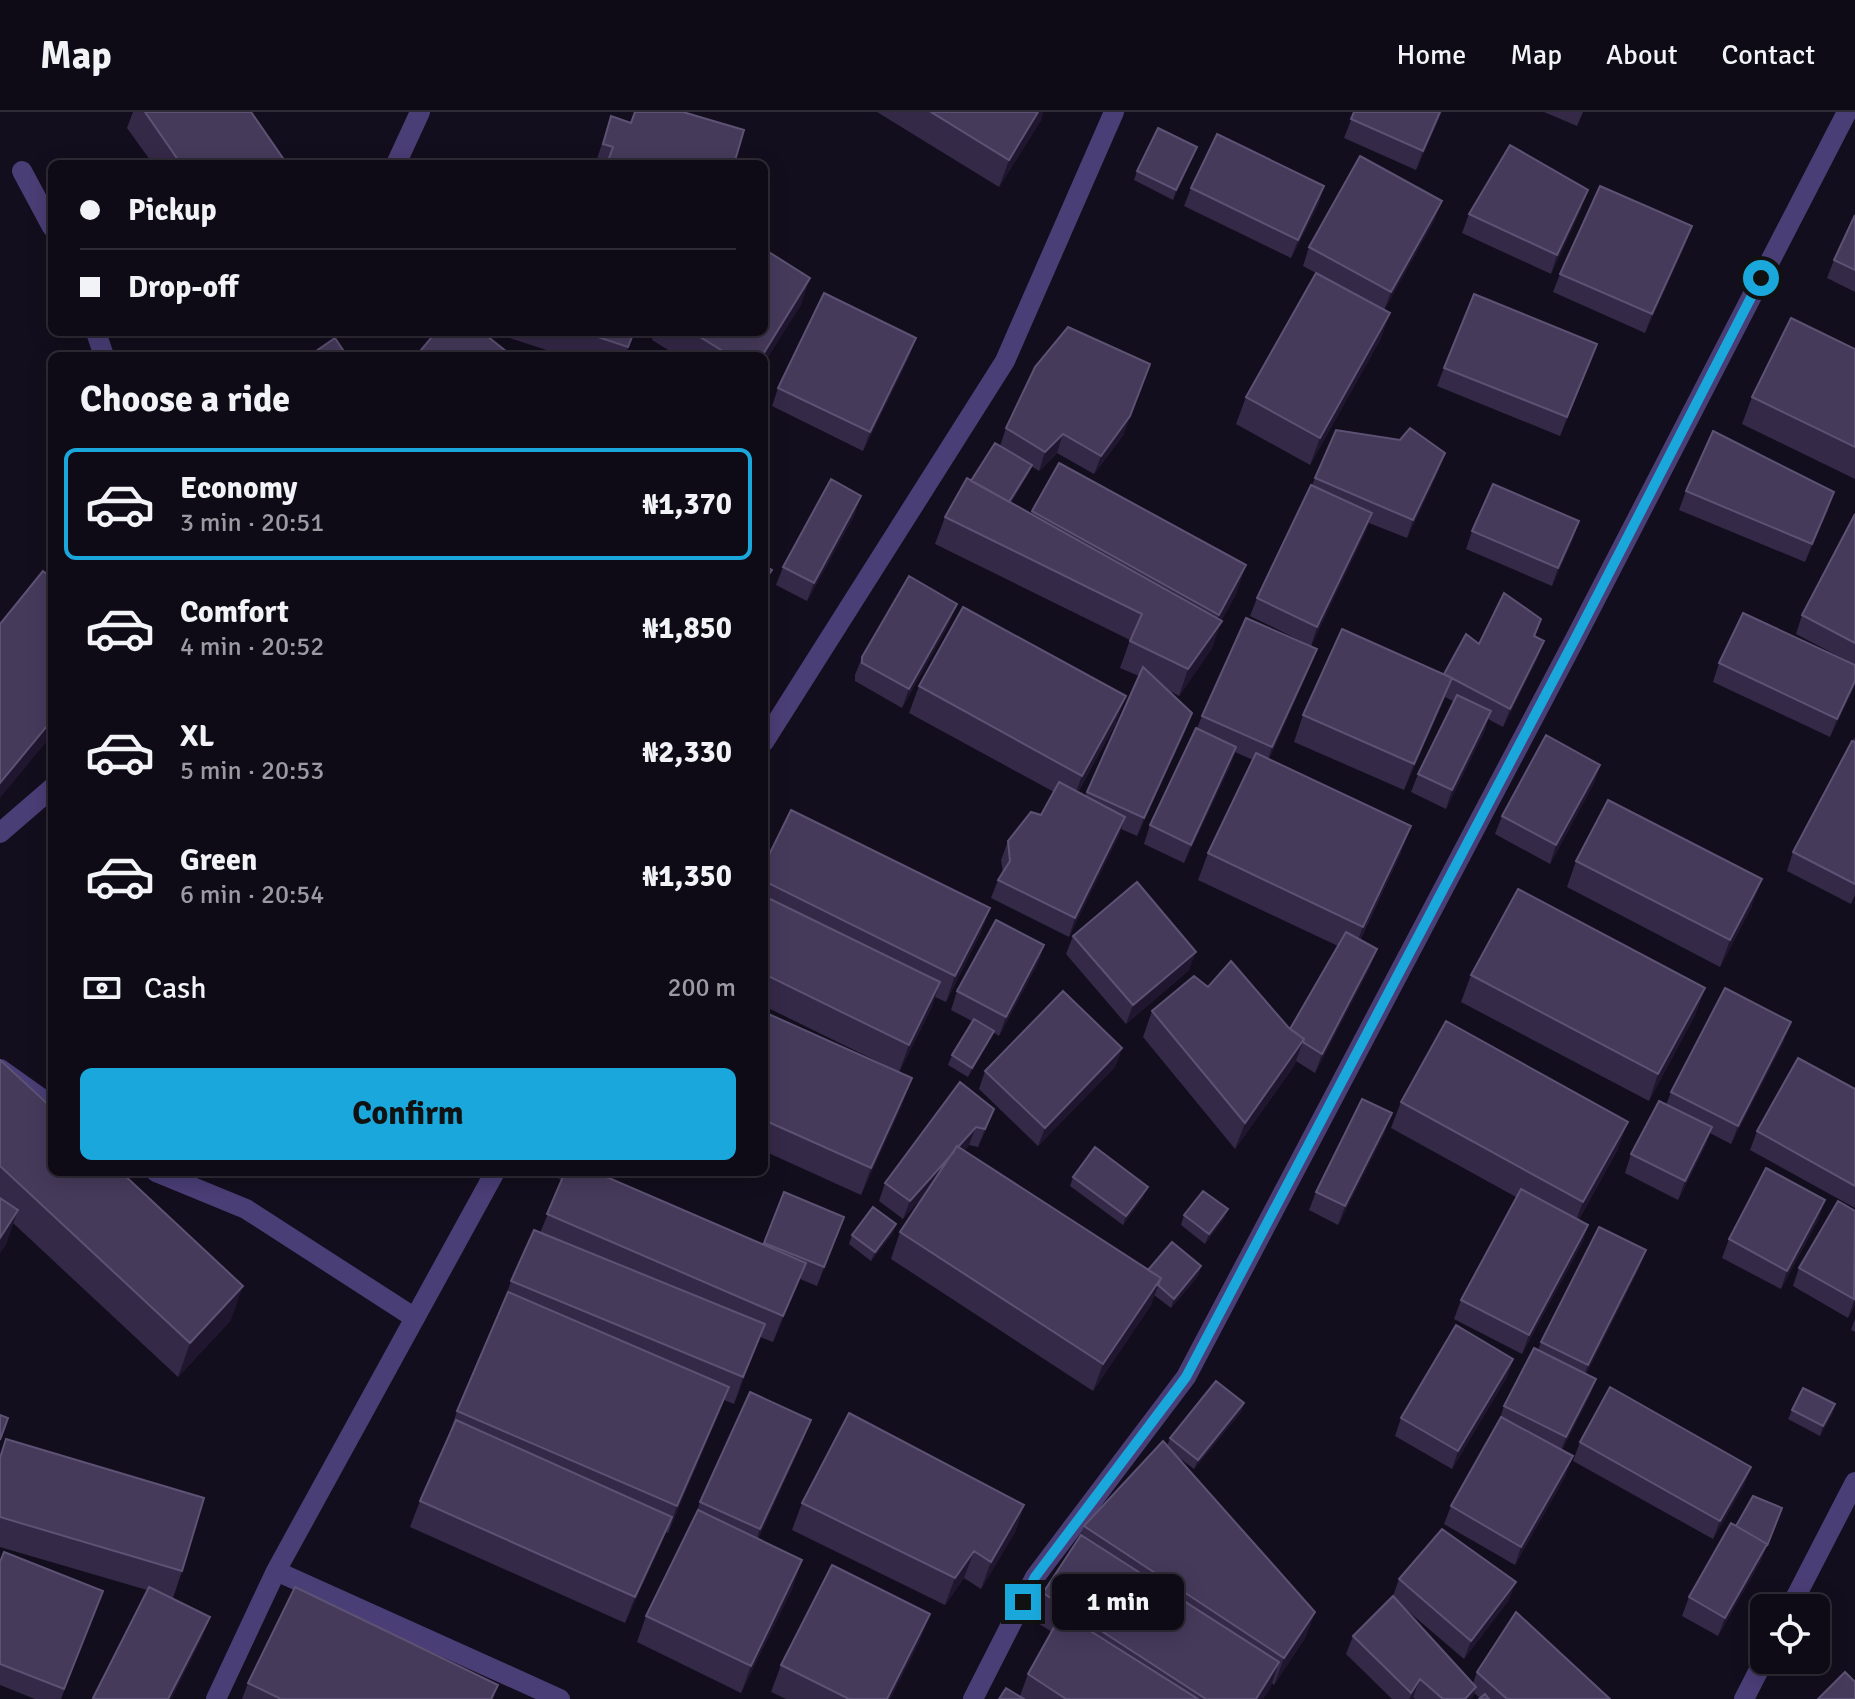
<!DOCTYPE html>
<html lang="en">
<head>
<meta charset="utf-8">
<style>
  :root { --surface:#0e0a16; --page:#1c1823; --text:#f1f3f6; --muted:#9b9aa1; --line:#2e2b35; --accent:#1aa7db }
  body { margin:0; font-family:Signika,sans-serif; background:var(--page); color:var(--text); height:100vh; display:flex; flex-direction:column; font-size:30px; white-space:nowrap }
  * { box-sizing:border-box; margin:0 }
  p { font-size:26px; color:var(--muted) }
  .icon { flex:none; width:44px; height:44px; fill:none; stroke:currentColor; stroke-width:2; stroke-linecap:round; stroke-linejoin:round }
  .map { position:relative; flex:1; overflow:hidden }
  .panel { position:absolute; left:48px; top:240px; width:720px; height:824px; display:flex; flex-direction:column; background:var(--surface); border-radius:12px; box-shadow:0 4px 20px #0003,0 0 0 2px var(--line) }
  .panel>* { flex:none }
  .hud { position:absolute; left:48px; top:48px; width:720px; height:176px; border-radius:12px; box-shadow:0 4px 20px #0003,0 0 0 2px var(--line); display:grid; align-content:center; height:176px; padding:0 32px; background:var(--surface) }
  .controls { position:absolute; left:1750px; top:1482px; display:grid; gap:16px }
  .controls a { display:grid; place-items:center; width:80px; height:80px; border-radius:12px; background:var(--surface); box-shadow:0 4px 20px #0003,0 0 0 2px var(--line); font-size:40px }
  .end { position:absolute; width:36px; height:36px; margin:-18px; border:10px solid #1aa7db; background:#111; box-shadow:0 0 0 4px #111 }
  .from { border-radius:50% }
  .bubble { position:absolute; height:56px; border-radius:12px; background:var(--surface); box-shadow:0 4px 20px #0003,0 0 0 2px var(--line); font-size:26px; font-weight:700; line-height:56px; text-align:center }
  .hud b { display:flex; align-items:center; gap:28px; height:76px; font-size:30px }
  .hud b+b { border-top:2px solid var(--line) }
  .hud i { width:20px; height:20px; background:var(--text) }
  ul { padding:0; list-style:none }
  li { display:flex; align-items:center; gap:24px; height:112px; margin:0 16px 12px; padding:0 16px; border:4px solid transparent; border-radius:12px }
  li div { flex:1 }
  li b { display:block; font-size:30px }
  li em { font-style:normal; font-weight:700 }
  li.active { border-color:var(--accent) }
  li>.icon { width:72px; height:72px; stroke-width:1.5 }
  h2 { padding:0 32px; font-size:36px; line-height:96px }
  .pay { display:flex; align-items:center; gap:20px; height:88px; padding:0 32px; font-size:30px }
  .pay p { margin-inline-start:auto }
  .button { display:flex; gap:16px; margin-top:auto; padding:16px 32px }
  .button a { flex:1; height:92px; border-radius:12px; background:var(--accent); color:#111; font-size:32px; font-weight:700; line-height:92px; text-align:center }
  header { display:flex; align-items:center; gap:48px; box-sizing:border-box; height:112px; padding:0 40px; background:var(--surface); border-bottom:2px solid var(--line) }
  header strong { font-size:38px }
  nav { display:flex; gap:44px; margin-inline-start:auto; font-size:28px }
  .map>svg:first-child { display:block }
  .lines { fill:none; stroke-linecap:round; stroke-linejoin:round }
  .minor { stroke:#4a3e76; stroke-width:20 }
  .wall { fill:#352948 }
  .shaded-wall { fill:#20162f }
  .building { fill:#463a5b; stroke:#5e5274; stroke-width:2 }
  .route { stroke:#1aa7db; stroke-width:10 }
</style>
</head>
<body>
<header>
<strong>Map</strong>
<nav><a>Home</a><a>Map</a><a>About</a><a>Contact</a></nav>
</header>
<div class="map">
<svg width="1855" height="1587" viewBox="0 0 1855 1587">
  <rect width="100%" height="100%" fill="#130e1d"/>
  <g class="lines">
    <path class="minor" d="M396,52L420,0
      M22,59L52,115
      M96,220L104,244
      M764,630L1005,249L1114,0
      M0,721L52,676
      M0,957L52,994
      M156,1060L246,1097L415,1206
      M276,1459L560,1587
      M1790,1496L1855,1370
      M216,1587L276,1459L495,1060
      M973,1587L1035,1465L1186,1265L1575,527L1847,0
      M1744,1587L1764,1548"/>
  </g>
  <path class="wall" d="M133,0H251L287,52H153L127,16Z
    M634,0H683L734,52H602L596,50L611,4L630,11Z
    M877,0H1043L1041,8L999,75Z
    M1354,0H1442L1416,58L1344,26Z
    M1544,0H1583L1577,14Z
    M1197,35L1173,88L1134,68L1137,59Z
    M1324,74L1318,93L1291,146L1184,94L1191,76Z
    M1581,97L1551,162L1462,121L1469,102Z
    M1855,103V180L1827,166L1834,148Z
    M1435,107L1384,198L1303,154L1309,135Z
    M1692,114L1685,133L1645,221L1553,180L1560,162Z
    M801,193L764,244H678L652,228L655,220H764Z
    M1390,201L1380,228L1310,353L1236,312L1246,285Z
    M498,220H634L625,244H565L497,222Z
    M1855,237V367L1742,312L1752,285Z
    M909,245L863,339L772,294L778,276Z
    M1590,250L1560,324L1437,274L1444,256Z
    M1006,316L1124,322L1094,362L1057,341L1039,359L1031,354L1028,362L1011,391L1031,402L1032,399L1237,480L1221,509L1212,536L1179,584L1168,578L1192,601L1185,620L1137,724L1121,717L1069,825L991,786L998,768L1003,761L1001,748L1008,729L1041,703L1054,680L909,601L919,574L1116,611L1078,680L1085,684L1139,564L1120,556L1130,528L935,432L945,405L971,369L1000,334Z
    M1336,318L1438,360L1407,426L1369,411L1311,534L1250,504L1257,486L1312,373Z
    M1686,379L1828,398L1805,450L1679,398Z
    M855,402L807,489L776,473L783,455Z
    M1855,402V553L1796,522L1802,503Z
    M1579,409L1552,474L1466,437L1472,419Z
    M1541,507L1535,525L1544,529L1537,547L1503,615L1488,607L1485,618L1446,697L1411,680L1418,662L1453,589L1445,585L1404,678L1294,630L1303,603L1444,562L1479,532Z
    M950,510L902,596L855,569V563L862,545Z
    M1317,537L1310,555L1269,647L1401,741L1360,828L1370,855L1315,961L1296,949L1294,954L1235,1037L1143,925L1152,899L1208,875L1290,917L1338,834L1198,768L1208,741L1253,648L1235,640L1230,654L1184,751L1144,732L1150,713L1197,616L1202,604Z
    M1719,551L1855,573L1830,625L1713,570Z
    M1855,625V783L1851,792L1787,759L1793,740Z
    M1600,653L1594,671L1550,752L1495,722L1502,704Z
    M1576,749L1752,794L1720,855L1567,775Z
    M764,753L990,796L980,822L946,890L935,885L931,897L899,960L764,894Z
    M1073,824L1189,858L1126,912L1066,842Z
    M1044,833L1038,851L999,924L993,920L990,928L968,965L948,953L952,943L972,909L951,898L957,879Z
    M1471,863L1705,876L1695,903L1649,989L1461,890Z
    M764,900L902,993L861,1083L764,1039Z
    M1784,929L1731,1032L1710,1021L1705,1034L1678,1088L1625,1061L1631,1042L1666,993L1671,980Z
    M1122,936L1115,955L1038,1034L979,977L985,959Z
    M0,948L231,1208L178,1265L13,1111L6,1132L0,1141Z
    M960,970L987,1015L978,1035L969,1033L964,1039L1148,1158L1201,1154L1198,1164L1171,1196L1154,1183L1151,1193L1093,1279L891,1147L900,1120L925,1082L903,1107L879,1089L885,1071Z
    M1855,977V1096L1750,1038L1757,1019Z
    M1401,990L1618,1037L1579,1107L1588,1113L1582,1131L1522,1242L1454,1207L1461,1188L1516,1085L1391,1016Z
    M1385,1020L1338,1113L1309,1098L1316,1080Z
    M543,1060H601L600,1062L763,1133L784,1080L844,1105L817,1174L800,1167L773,1230L760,1225L734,1292L724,1288L668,1421L666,1420L625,1511L410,1415L420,1389L448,1326L457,1299L503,1193L511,1169L540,1121L562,1068Z
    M1073,1065L1144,1084L1123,1113L1070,1074Z
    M1228,1097L1224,1106L1205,1132L1181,1113L1184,1103Z
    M1855,1099V1193L1848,1206L1793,1174L1799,1156Z
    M1819,1106L1781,1177L1722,1146L1729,1127Z
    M896,1112L892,1122L871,1149L849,1132L852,1123Z
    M1646,1138L1639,1156L1586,1262L1596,1267L1589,1285L1562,1338L1566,1363L1515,1453L1444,1412L1451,1394L1499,1309L1504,1294L1538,1238L1541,1230Z
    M1855,1207V1220L1851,1218Z
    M1513,1247L1507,1265L1452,1357L1395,1324L1401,1306Z
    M1244,1291L1241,1300L1194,1357L1174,1342L1315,1500L1305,1526L1274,1573L1272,1571L1263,1587H999L1020,1584L1028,1562L1052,1520L1033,1508L1043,1481L1080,1425L1084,1414L1167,1334L1170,1326Z
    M1835,1292L1832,1302L1820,1324L1788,1307L1792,1298Z
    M804,1326L758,1427L793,1475L741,1581L637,1530L646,1504L696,1402L700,1390Z
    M6,1327L182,1459L173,1486L203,1523L171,1587H92L147,1478L0,1435V1343Z
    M1580,1330L1751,1355L1744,1373L1713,1427L1573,1349Z
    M802,1391L1024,1393L1015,1420L981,1477L964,1466L945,1493L792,1418Z
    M1782,1396L1760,1450L1718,1524L1682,1504L1689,1485L1736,1414Z
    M0,1450L103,1479L61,1587H35L0,1573Z
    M1399,1467L1509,1488L1464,1547L1402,1494L1473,1571L1477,1560L1610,1587H1479L1480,1586L1474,1581L1472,1587H1415L1413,1585L1412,1587H1392L1346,1542L1353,1524L1393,1484Z
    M920,1528L890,1587H786L771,1580L781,1553Z
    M248,1571L498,1573L493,1587H242Z"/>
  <path class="shaded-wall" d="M1038,0H1043L1041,8L999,75L1009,48Z
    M1440,0H1442L1416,58L1423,39Z
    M1197,35L1194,44L1173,88L1176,78Z
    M1324,74L1318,93L1291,146L1298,128Z
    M1588,78L1581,97L1551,162L1557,143Z
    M1442,89L1435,107L1384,198L1391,180Z
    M1692,114L1685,133L1645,221L1652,202Z
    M810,166L801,193L764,252V244H762Z
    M1390,201L1380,228L1310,353L1320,326Z
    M916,226L909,245L863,339L870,320Z
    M1150,252L1124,322L1094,362L1101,344Z
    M1063,322L1057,341L1039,359L1045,340Z
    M1445,341L1438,360L1407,426L1413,408Z
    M1032,353L1028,362L1002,406L1005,397Z
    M1834,380L1828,398L1805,450L1812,432Z
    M861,384L855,402L807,489L814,471Z
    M1372,401L1366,420L1311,534L1317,515Z
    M1579,409L1573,428L1552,474L1558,456Z
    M1246,453L1237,480L1217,516L1222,509L1212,536L1179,584L1188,557L1212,523L1219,503Z
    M772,458L765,477L764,478V469Z
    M957,492L950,510L902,596L909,577Z
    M1544,529L1537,547L1503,615L1510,597Z
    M1317,537L1310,555L1266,654L1272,635Z
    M1452,566L1442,593L1404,678L1414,652Z
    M1855,569V573L1830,625L1837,607Z
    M1126,584L1116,611L1072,690L1082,664Z
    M1491,599L1485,618L1446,697L1452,678Z
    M1192,601L1185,620L1137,724L1144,706Z
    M52,608V623L0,686V671Z
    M1236,635L1230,654L1184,751L1191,733Z
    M1600,653L1594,671L1550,752L1556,733Z
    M1125,705L1119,724L1069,825L1075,806Z
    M1411,714L1401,741L1353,841L1363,815Z
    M1762,767L1752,794L1720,855L1730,828Z
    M990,796L980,822L946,890L955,864Z
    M1044,833L1038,851L999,924L1006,905Z
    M1377,837L1370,855L1315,961L1322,942Z
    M1196,840L1189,858L1126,912L1133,893Z
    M940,870L931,897L899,960L909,933Z
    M1705,876L1695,903L1649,989L1658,962Z
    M1791,910L1784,929L1731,1032L1738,1014Z
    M994,919L990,928L968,965L972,956Z
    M1304,927L1294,954L1235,1037L1245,1011Z
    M1122,936L1115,955L1038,1034L1045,1016Z
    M912,966L902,993L861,1083L871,1056Z
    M994,997L987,1015L978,1035L985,1017Z
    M1392,1001L1385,1020L1338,1113L1345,1094Z
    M1628,1010L1618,1037L1573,1117L1583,1090Z
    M976,1015L969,1033L903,1107L910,1089Z
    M1712,1015L1705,1034L1678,1088L1685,1069Z
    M1148,1075L1144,1084L1123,1113L1126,1104Z
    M1825,1088L1819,1106L1781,1177L1787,1159Z
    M1228,1097L1224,1106L1205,1132L1209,1122Z
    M18,1098L6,1132L0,1141V1126Z
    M896,1112L892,1122L871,1149L875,1140Z
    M1588,1113L1582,1131L1522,1242L1529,1223Z
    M1646,1138L1639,1156L1581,1272L1588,1253Z
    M806,1151L796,1178L773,1230L783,1204Z
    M1201,1154L1198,1164L1171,1196L1174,1187Z
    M1161,1166L1151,1193L1093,1279L1103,1252Z
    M243,1174L231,1208L178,1265L190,1231Z
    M1855,1186V1193L1848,1206Z
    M765,1212L755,1239L734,1292L743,1265Z
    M1513,1247L1507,1265L1452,1357L1458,1339Z
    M1596,1267L1589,1285L1559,1344L1566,1325Z
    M729,1275L719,1302L668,1421L677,1394Z
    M1244,1291L1241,1300L1194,1357L1198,1348Z
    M1835,1292L1832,1302L1820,1324L1823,1314Z
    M811,1308L804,1326L754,1436L760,1417Z
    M1573,1344L1566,1363L1515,1453L1521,1435Z
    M1751,1355L1744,1373L1713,1427L1720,1409Z
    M1024,1393L1015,1420L981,1477L991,1450Z
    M672,1405L662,1431L625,1511L635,1485Z
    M1767,1432L1760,1450L1718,1524L1725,1506Z
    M974,1439L964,1466L945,1493L955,1466Z
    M802,1448L793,1475L741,1581L751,1554Z
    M1516,1470L1509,1488L1464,1547L1471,1529Z
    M1315,1500L1305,1526L1274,1573L1284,1546Z
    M930,1502L920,1528L890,1587H887Z
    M210,1505L203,1523L171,1587H168Z
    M1279,1550L1270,1577L1263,1587H1256Z
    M1420,1567L1413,1585L1412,1587H1409Z
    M1476,1575L1472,1587H1465Z"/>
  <path class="building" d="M145,0H251L287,52H181Z
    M635,0H683L744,18L734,52H607L613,35L603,32L611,4L631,11Z
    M931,0H1038L1009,48Z
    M1354,0H1440L1423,39L1351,7Z
    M1158,16L1197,35L1176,78L1137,59Z
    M1217,22L1324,74L1298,128L1191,76Z
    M1510,33L1588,78L1557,143L1469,102Z
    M1360,44L1442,89L1391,180L1309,135Z
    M1600,74L1692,114L1652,202L1560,162Z
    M1855,103V158L1834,148Z
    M764,137L810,166L762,244H731L692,220H764Z
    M1316,161L1390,201L1320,326L1246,285Z
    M824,181L916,226L870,320L778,276Z
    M1474,182L1597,232L1567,305L1444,256Z
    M1791,206L1855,237V335L1752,285Z
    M1068,215L1150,252L1130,304L1101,344L1063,322L1045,340L1006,316L1035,255Z
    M436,220H482L512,244H416Z
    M583,220H634L628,235Z
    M335,226L347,244H309Z
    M1410,316L1445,341L1413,408L1315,366L1336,318L1400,328Z
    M1713,319L1834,380L1812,432L1686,379Z
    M995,331L1032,353L1009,390L971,369Z
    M1059,351L1246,453L1219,503L1032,399Z
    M967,366L1222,509L1188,557L1130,529L1142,502L945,405Z
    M831,367L861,384L814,471L783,455Z
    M1493,372L1579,409L1558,456L1472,419Z
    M1311,373L1372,401L1317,515L1257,486Z
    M1855,402V531L1802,503Z
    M764,453L772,458L764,469Z
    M43,459L52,466V608L0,671V512Z
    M909,464L957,492L909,577L862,551V545Z
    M1504,481L1541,507L1534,524L1544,529L1510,597L1444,562L1466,522L1479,532Z
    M963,495L1126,584L1082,664L919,574Z
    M1743,501L1855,553V569L1837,607L1719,551Z
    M1246,506L1317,537L1272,635L1202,604Z
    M1342,517L1452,566L1414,652L1303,603Z
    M1143,555L1192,601L1144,706L1087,680Z
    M1457,583L1491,599L1452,678L1418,662Z
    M1196,616L1236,635L1191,733L1150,713Z
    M1546,623L1600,653L1556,733L1502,704Z
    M1852,629L1855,630V772L1793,740Z
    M1256,641L1411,714L1363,815L1208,741Z
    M1059,670L1125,705L1075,806L998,768L1010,749L1008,729L1031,700L1041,703Z
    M1608,688L1762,767L1730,828L1576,749Z
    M791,698L990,796L955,864L764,769V753Z
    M1137,770L1196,840L1133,893L1073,824Z
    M1518,777L1705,876L1658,962L1471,863Z
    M764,784L940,870L909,933L764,862Z
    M996,808L1044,833L1006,905L957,879Z
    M1346,820L1377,837L1322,942L1303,930L1304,927L1290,917Z
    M1231,849L1288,915L1304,927L1245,1011L1152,899L1194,864L1208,875Z
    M1725,876L1791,910L1738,1014L1671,980Z
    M1063,879L1122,936L1045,1016L985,959Z
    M764,900L912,966L871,1056L764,1008Z
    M974,907L994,919L972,956L952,943Z
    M1446,909L1628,1010L1583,1090L1401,990Z
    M1798,946L1855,977V1074L1757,1019Z
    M0,948L52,996V1060H121L243,1174L190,1231L0,1054Z
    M960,970L994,997L985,1017L976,1015L958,1035L957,1034L953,1041L910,1089L885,1071Z
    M1362,987L1392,1001L1345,1094L1316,1080Z
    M1659,989L1712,1015L1685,1069L1631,1042Z
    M957,1034L1161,1166L1103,1252L900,1120Z
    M1095,1035L1148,1075L1126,1104L1073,1065Z
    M1766,1056L1825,1088L1787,1159L1729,1127Z
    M565,1060H595L806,1151L783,1204L547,1102Z
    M1521,1077L1588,1113L1529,1223L1461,1188Z
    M1203,1079L1228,1097L1209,1122L1184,1103Z
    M784,1080L844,1105L824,1155L764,1131Z
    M0,1086L18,1098L0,1126Z
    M1838,1089L1855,1099L1854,1187L1799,1156Z
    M873,1095L896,1112L875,1140L852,1123Z
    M1599,1115L1646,1138L1588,1253L1541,1230Z
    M534,1118L765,1212L743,1265L511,1169Z
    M1172,1130L1201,1154L1174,1187L1158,1173L1161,1166L1148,1158Z
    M508,1180L729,1275L677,1394L457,1299Z
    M1456,1213L1513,1247L1458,1339L1401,1306Z
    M1534,1236L1596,1267L1566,1325L1504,1294Z
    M1216,1269L1244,1291L1198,1348L1170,1326Z
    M1610,1275L1751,1355L1720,1409L1580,1330Z
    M1803,1276L1835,1292L1823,1314L1792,1298Z
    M750,1280L811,1308L760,1417L700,1390Z
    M849,1301L1024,1393L991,1450L974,1439L955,1466L802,1391Z
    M0,1303L8,1306L0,1328Z
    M1501,1305L1573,1344L1521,1435L1451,1394Z
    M456,1308L672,1405L635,1485L420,1389Z
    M6,1327L204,1386L182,1459L0,1405V1346Z
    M1163,1329L1315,1500L1284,1546L1084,1414Z
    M1753,1384L1782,1396L1767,1434V1432L1736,1414Z
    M698,1398L802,1448L751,1554L646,1504Z
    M1731,1411L1767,1432L1725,1506L1689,1485Z
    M1442,1417L1516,1470L1471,1529L1399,1467Z
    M1081,1423L1279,1550L1256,1587H1206L1043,1481Z
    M4,1440L103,1479L64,1577L0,1552V1450Z
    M832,1453L930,1502L887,1587H849L781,1553Z
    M149,1475L210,1505L168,1587H95L93,1586Z
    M295,1475L498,1573L491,1587H281L248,1571Z
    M1393,1484L1476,1575L1465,1587H1443L1420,1567L1411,1581L1353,1524Z
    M1516,1500L1610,1587H1507L1477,1560Z
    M1062,1501L1198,1587H1066L1028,1562Z
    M1845,1560L1855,1570V1587H1818Z
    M1006,1576L1024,1587H999Z
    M1485,1582L1489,1587H1479Z"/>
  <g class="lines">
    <path class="route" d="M1023,1490L1035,1465L1186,1265L1575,527L1761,166"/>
  </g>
</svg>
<div class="controls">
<a><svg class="icon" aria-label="locate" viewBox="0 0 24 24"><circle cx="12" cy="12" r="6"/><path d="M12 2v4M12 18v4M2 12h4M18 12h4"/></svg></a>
</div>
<i class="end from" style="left:1761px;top:166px"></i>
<i class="end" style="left:1023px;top:1490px"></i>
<div class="bubble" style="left:1052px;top:1462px;width:132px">1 min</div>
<div class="hud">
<b><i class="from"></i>Pickup</b>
<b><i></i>Drop-off</b>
</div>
<section class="panel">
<h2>Choose a ride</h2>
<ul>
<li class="active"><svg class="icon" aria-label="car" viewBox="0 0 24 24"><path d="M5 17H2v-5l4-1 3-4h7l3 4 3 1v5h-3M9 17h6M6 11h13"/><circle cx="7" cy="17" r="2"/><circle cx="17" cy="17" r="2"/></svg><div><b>Economy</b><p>3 min · 20:51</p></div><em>₦1,370</em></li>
<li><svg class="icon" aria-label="car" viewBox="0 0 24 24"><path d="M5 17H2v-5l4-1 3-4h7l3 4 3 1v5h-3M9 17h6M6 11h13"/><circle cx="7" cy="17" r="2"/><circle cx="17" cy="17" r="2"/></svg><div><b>Comfort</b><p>4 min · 20:52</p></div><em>₦1,850</em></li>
<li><svg class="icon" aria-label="car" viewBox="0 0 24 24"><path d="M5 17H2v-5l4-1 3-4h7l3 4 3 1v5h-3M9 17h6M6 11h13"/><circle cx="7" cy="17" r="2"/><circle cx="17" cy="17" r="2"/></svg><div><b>XL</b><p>5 min · 20:53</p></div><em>₦2,330</em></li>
<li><svg class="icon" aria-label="car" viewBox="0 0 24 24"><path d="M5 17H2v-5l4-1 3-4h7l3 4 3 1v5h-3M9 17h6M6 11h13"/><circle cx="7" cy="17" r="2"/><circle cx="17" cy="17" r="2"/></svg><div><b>Green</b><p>6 min · 20:54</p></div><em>₦1,350</em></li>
</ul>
<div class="pay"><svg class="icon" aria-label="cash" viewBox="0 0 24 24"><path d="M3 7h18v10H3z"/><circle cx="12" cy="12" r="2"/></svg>Cash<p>200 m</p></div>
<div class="button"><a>Confirm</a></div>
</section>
</div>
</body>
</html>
